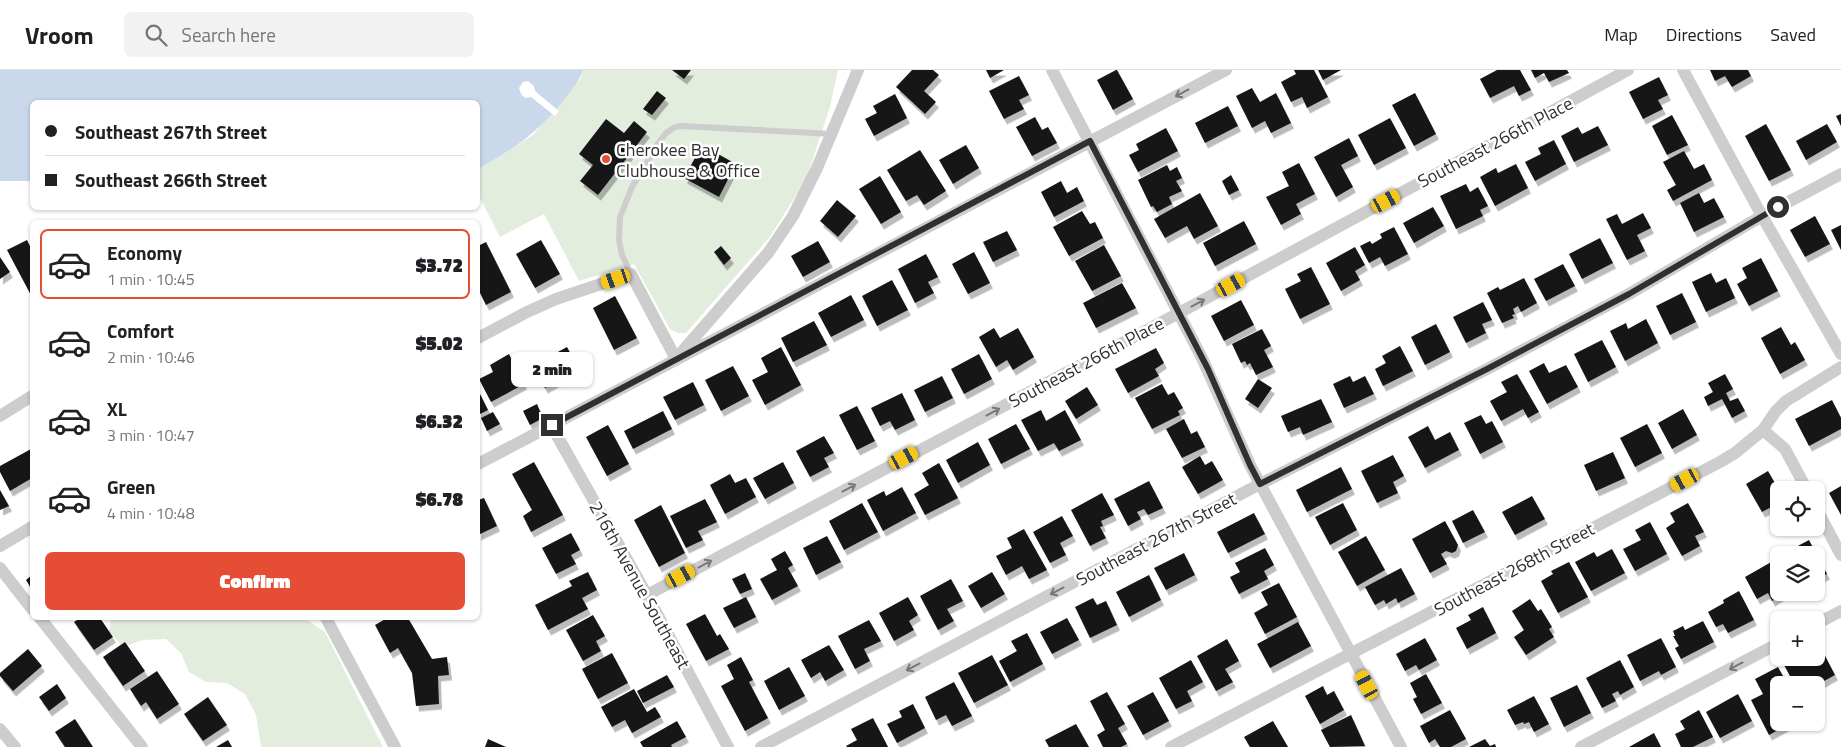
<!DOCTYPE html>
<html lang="en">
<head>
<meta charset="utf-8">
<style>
  :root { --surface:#fff; --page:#f2f2f2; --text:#202124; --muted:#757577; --line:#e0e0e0; --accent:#e54d34 }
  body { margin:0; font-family:"Titillium Web",sans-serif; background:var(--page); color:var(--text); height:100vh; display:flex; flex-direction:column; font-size:19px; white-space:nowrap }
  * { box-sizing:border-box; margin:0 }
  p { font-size:16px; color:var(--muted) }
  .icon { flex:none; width:28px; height:28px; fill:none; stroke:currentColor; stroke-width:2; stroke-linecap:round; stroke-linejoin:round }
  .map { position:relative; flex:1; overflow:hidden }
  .panel { position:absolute; left:30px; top:150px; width:450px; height:400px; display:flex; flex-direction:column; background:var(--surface); border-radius:8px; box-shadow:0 1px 4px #0004 }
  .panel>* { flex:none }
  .banner { position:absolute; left:30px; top:30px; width:450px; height:110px; border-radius:8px; box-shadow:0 1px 4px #0004; display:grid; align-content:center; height:110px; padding:0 15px; background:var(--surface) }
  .fabs { position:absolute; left:1770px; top:411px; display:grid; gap:10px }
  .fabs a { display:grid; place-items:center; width:55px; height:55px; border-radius:8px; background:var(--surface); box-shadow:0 1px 4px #0004; font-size:25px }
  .end { position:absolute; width:22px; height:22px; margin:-11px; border:6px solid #303030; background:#fff; box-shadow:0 0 0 2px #fff }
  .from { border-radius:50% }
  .bubble { position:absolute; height:35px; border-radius:8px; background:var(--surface); box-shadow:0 1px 4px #0004; font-size:16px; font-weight:800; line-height:35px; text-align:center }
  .car { position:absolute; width:15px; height:30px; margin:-15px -8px; border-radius:6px; box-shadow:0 0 4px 1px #0007; background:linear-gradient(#f5c518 24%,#345 0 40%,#f5c518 0 76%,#345 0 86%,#f5c518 0) }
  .banner b { display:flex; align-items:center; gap:18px; height:48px; font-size:19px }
  .banner b+b { border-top:1px solid var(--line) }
  .banner i { width:12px; height:12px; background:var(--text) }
  ul { padding:9px 0 0; list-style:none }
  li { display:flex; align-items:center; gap:15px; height:70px; margin:0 10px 8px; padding:0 5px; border:2px solid transparent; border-radius:8px }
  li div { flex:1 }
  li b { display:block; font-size:19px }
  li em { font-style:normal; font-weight:800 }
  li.on { border-color:var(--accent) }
  li>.icon { width:45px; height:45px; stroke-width:1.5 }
  .primary-button { display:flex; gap:10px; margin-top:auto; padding:10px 15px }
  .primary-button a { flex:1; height:58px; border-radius:8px; background:var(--accent); color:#fff; font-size:20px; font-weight:800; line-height:58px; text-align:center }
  header { display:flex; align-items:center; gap:30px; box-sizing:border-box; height:70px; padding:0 25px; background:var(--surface); border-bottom:1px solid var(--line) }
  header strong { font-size:24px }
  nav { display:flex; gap:28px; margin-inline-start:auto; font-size:18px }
  .search { width:350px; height:45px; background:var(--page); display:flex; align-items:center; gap:12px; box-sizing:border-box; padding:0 18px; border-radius:8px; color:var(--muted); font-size:19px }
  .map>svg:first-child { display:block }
  .green { fill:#e3edde }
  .water { fill:#cad8ec }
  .pier { fill:#fff }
  .building { fill:#171717; filter:url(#shadow) }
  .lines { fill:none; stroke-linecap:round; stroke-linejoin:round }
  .lane { stroke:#cdcdcd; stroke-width:6 }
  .street { stroke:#cdcdcd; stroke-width:12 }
  .oneway { stroke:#777 }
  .route { stroke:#303030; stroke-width:6 }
  .poi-dot { fill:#e54d34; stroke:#fff; stroke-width:2 }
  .labels { text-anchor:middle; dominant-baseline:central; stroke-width:5; stroke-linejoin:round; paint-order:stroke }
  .street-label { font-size:18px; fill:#303030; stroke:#fff }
  .poi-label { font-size:18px; fill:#303030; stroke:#fff; text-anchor:start }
</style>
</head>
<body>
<header>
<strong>Vroom</strong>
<div class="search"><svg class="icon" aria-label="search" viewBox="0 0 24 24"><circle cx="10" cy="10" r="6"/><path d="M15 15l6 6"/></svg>Search here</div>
<nav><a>Map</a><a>Directions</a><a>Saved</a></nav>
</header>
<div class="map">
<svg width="1841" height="677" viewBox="0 0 1841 677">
  <defs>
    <filter id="shadow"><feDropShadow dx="3" dy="5.5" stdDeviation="0" flood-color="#0004"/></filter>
  </defs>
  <rect width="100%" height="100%" fill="#fff"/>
  <path class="green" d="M583,0H838L830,37L806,110L769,168L686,263H678L670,259L634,194L579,211L544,144L500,167L478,124V99L499,87L533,65L581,8Z
    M111,548H307V550L325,562L383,677H261L256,645L245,624L227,613L206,612L189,602L181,583L166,569L143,570L123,577L109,561Z"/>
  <path class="water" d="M0,0H583C580,10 573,18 567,26C540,61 516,78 478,99V32H32V111H0Z"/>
  <path class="pier" d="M528,11L534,16L535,21L559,41L555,46L531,27L525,28L521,24L519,18L523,12Z"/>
  <path class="building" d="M672,0H691L684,9Z
    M912,0H933L939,5L924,21L936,32L925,44L896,17Z
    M986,0H1004L990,8Z
    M1116,0H1117L1133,29L1113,40L1097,10Z
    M1294,0H1314L1328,27L1307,38L1302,27L1291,32L1281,12L1296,4Z
    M1318,0H1341L1323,10Z
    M1497,0H1520L1531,20L1519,26L1514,16L1490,28L1480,9Z
    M1531,0H1567L1569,3L1549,12L1544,3L1535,8Z
    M1710,0H1748L1751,6L1732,17L1725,6L1715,11Z
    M1019,6L1029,25L1019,30L1024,39L1004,49L989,21Z
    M1659,7L1668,25L1658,30L1663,39L1643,49L1629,22Z
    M1252,18L1260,32L1276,23L1291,53L1271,63L1265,51L1252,58L1236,26Z
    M657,21L666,28L652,45L643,39Z
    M1415,23L1436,64L1414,76L1392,35Z
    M895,24L907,48L874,66L865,49L877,43L873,36Z
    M1228,36L1238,56L1205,73L1195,53Z
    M1841,44V56L1836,46Z
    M1672,45L1688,75L1667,85L1652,56Z
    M1035,47L1042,60L1048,57L1057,73L1032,86L1016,57Z
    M1390,48L1406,78L1374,95L1358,65Z
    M606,49L624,63L634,51L647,62L598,125L580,111L593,95L579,84Z
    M1766,54L1791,100L1769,111L1745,66Z
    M1827,54L1837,72L1806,90L1796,71Z
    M1598,56L1608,75L1574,92L1561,66L1578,57L1582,64Z
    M1166,58L1178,81L1138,102L1129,85L1139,80L1136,74Z
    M1349,68L1358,86L1341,95L1353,117L1336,127L1314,87Z
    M1554,70L1566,94L1535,111L1525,92L1541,84L1538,78Z
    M702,75L736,94L719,127L684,108Z
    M966,75L979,98L953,114L939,90Z
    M920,80L946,121L924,135L917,125L906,131L887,100Z
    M1684,81L1694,99L1704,94L1712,110L1673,131L1667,120L1676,115L1663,92Z
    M1299,93L1315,124L1296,134L1301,144L1281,155L1266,127L1289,116L1282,102Z
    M1516,94L1528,118L1495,136L1480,107L1496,98L1498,103Z
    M1167,95L1170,101L1177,97L1182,108L1176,111L1182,121L1169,127L1172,134L1157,142L1153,136L1151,137L1138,110Z
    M1231,105L1239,120L1229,125L1222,111Z
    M880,106L901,142L881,154L859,119Z
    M1061,111L1067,123L1077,117L1084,131L1054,147L1041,122Z
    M1466,114L1470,122L1478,117L1488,136L1480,140L1483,146L1456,159L1440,126Z
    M1200,123L1218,156L1194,169L1187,156L1165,168L1154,149Z
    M1699,123L1704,133L1714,128L1724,147L1694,162L1680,133Z
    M837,130L856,146L838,167L820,151Z
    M1433,137L1444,156L1414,173L1403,153Z
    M1082,141L1090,154L1095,152L1103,168L1069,186L1053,157Z
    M1643,143L1651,158L1637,165L1645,181L1627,190L1606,149L1617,144L1622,154Z
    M1815,146L1830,174L1805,187L1790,160Z
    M1244,151L1256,174L1215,196L1203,173Z
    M1841,155V180L1831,160Z
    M1394,157L1408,184L1385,196L1380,187L1369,193L1360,176L1370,171L1372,174L1382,168L1380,164Z
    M1007,161L1017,180L993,192L983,172Z
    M1600,168L1613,193L1582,209L1569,184Z
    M27,170L32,180V227L7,180Z
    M541,170L560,204L535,218L516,184Z
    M818,171L830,192L803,207L791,186Z
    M486,172L511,222L486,235L478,219V176Z
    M1104,175L1121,206L1092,221L1075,191Z
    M721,176L731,188L724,195L714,182Z
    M1355,177L1365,195L1355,201L1360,210L1341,221L1326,193Z
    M974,182L990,213L968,224L952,194Z
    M926,184L938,207L928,212L934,223L915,233L898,199Z
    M0,187L10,202L0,209Z
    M1761,188L1778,221L1749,236L1737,214L1747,208L1742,198Z
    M1563,194L1575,216L1546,231L1534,209Z
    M1311,197L1330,234L1300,249L1285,219L1301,211L1297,204Z
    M1711,203L1716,213L1726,208L1735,228L1706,242L1692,212Z
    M1524,208L1537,233L1521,242L1518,236L1513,239L1515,244L1512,245L1514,248L1502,253L1487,223L1498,217L1500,220Z
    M892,210L908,240L877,256L862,226Z
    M1122,213L1136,238L1096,258L1083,233Z
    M1682,223L1696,252L1670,265L1656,236Z
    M851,225L864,250L831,267L818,243Z
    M615,226L637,268L614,280L593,238Z
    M1241,230L1254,255L1224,271L1211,246Z
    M1483,232L1492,250L1482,254L1486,263L1466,273L1453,247Z
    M1646,249L1658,273L1625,291L1610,261L1626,253L1628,259Z
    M814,251L827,275L793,292L781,268Z
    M1436,254L1450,282L1425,295L1411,267Z
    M1781,257L1791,275L1795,272L1805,290L1780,304L1761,268Z
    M994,258L1000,268L1018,258L1034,287L1013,300L1007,290L996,297L979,267Z
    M1262,259L1271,276L1264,280L1273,297L1256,305L1250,293L1247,295L1245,291L1241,293L1232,274Z
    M1602,270L1616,297L1588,312L1574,284Z
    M1400,276L1413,301L1383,316L1375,299L1386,293L1382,286Z
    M567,277L579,299L545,318L532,296Z
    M781,277L801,315L765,335L752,310L768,302L761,288Z
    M1156,278L1164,293L1155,299L1159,306L1128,323L1115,299Z
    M509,284L524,314L491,332L479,309L493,302L490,295Z
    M979,284L992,309L964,324L951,299Z
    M1544,293L1549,303L1566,295L1578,317L1547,334L1529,301Z
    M733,296L749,326L721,341L705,310Z
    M1517,304L1539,342L1528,348L1523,339L1501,351L1490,331L1507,322L1501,312Z
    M1725,304L1733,319L1726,323L1730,331L1738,328L1745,341L1732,348L1722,329L1708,336L1704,327L1713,322L1708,313Z
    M942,306L953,328L925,342L914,320Z
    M1350,306L1353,312L1365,306L1374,324L1344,338L1333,314Z
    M1258,309L1272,318L1258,338L1245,329Z
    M693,312L704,335L675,350L663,327Z
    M1162,314L1168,325L1174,322L1183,338L1178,341L1180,345L1152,359L1135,328Z
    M1087,317L1098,335L1076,349L1065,331Z
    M478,320L488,340L478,345Z
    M902,323L915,350L895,360L890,351L880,356L871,338Z
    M1321,329L1332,352L1303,365L1300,357L1288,362L1281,346Z
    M1832,330L1841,348V359L1809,376L1795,349Z
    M537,334L543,348L530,355L523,341Z
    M857,336L875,371L857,380L839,345Z
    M1683,339L1697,365L1672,379L1658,353Z
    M1041,340L1046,351L1065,340L1081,370L1059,381L1054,373L1038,381L1021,350Z
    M663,341L672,359L633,379L624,361Z
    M493,342L500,354L487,361L481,348Z
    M1481,345L1486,354L1492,351L1503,372L1480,384L1464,353Z
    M1184,349L1191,364L1197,361L1205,377L1182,388L1166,359Z
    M1016,354L1030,379L1001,394L988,369Z
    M1647,354L1662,383L1635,397L1620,368Z
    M608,355L629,394L607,406L586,367Z
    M1428,356L1435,370L1450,362L1459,380L1425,398L1408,367Z
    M824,366L834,383L824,388L829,397L810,407L796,381Z
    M978,372L990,395L958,413L946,390Z
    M31,379L32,408L10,421L0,402V396Z
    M1613,382L1625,408L1596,421L1584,395Z
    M1393,385L1404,406L1393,412L1398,423L1377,433L1361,401Z
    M1200,386L1205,395L1212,391L1223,410L1198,424L1182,397Z
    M534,392L563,445L531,462L523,446L532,440L512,404Z
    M783,392L794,413L765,429L753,408Z
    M939,393L958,428L925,445L914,424L929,415L922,403Z
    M1341,397L1352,419L1307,442L1296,420Z
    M1768,401L1779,420V433L1762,442L1746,414Z
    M730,404L735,413L746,408L756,427L725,444L710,415Z
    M1149,411L1163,438L1148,445L1144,439L1137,442L1141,449L1128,456L1114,429Z
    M1841,416V445L1829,423Z
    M902,417L916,443L883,461L867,430L884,421L886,426Z
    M0,420L9,436L0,440Z
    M1102,423L1114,445L1101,451L1103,456L1100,457L1106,468L1090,476L1071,440Z
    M1532,426L1545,449L1515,465L1502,442Z
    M484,428L497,456L478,465V430Z
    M705,429L717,452L698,461L703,470L686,478L670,446Z
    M862,433L878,462L844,480L829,451Z
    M1343,433L1357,460L1330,475L1315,447Z
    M1688,433L1704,462L1695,466L1700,476L1682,486L1666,458L1675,452L1670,443Z
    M661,435L685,483L659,497L634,450Z
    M1473,440L1485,462L1463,473L1452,451Z
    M1254,443L1265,464L1228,483L1217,462Z
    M1062,446L1073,466L1060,473L1066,485L1050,493L1033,462Z
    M1445,451L1458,475L1456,481L1452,483L1446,481L1441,484L1447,494L1430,503L1412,469Z
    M1650,452L1667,484L1635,501L1623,479L1641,470L1635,460Z
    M1024,459L1047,500L1029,509L1022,496L1006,505L996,486L1012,478L1007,468Z
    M571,463L580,480L571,485L576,494L556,504L542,478Z
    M827,466L841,492L816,505L803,478Z
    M1366,466L1385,500L1357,516L1338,482Z
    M1809,470L1827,504L1816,509V485H1781Z
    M1265,478L1274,495L1264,501L1268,509L1239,524L1230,507L1240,502L1235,493Z
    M1612,479L1625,503L1591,521L1575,492L1594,482L1597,487Z
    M785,481L793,495L788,498L798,516L772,530L760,509L777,500L771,489Z
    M1184,483L1195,505L1166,520L1154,498Z
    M1773,491L1779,502V522H1787L1772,531L1768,523L1757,529L1745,507Z
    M1569,492L1588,527L1558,543L1541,511L1553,504L1551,501Z
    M1401,498L1415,524L1398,533L1396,528L1386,534L1384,530L1375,535L1365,517Z
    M588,502L597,520L582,528L588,539L548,560L535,535L572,516L569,511Z
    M992,502L1005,524L981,538L968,516Z
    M745,503L752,519L740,524L732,509Z
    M32,505V520L26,510Z
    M1149,505L1161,530L1129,547L1116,522Z
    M951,509L963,531L947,539L954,551L938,560L920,526Z
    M1279,513L1297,547L1265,564L1254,543L1268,535L1261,522Z
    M1739,521L1754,550L1728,563L1723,554L1716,557L1708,542L1724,533L1723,530Z
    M746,527L756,547L734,558L723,538Z
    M908,527L918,545L909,551L914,560L894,571L879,543Z
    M1093,528L1097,535L1106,531L1117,555L1090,568L1075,537Z
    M1530,529L1538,541L1541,539L1552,557L1549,559L1554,567L1526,585L1514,567L1524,560L1512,541Z
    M1483,537L1496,563L1467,579L1456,558L1471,550L1468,545Z
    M705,544L717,566L720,564L729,579L706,591L686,554Z
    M593,545L605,566L596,571L601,581L583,591L566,560Z
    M80,548H100L113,567L94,580L74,552Z
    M387,548H408L432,589L447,587L449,605L438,606L439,634L416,636L412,603L398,578L390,583L375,555Z
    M1067,548L1079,570L1052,584L1040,562Z
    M869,550L881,571L864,579L870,591L855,599L838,566Z
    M1703,551L1714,572L1681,589L1675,578L1679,576L1673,566H1675L1673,561L1683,556L1685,560Z
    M1298,552L1311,576L1270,598L1257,574Z
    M1027,563L1043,594L1010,612L999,591L1017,581L1011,571Z
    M1425,568L1437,590L1419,600L1416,595L1405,601L1396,584Z
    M1661,568L1676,597L1661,605L1659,601L1640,611L1627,585Z
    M1227,569L1239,591L1225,599L1233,612L1216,621L1197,586Z
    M125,572L145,601L123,616L103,587Z
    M829,575L844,600L825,611L820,602L811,608L801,590Z
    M28,579L42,596L13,621L0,606V603Z
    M1822,580L1835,605L1817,615H1795L1784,595L1798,588H1802L1803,590L1809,588H1816V583Z
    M612,583L628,613L598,629L582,599Z
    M992,585L1008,615L974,633L958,603Z
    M741,587L753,610L749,612L768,648L745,661L721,616L734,609L727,595Z
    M1191,590L1203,612L1187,621L1192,631L1176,639L1159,608Z
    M1620,590L1634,617L1620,625L1618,621L1612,624L1616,631L1602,638L1586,608Z
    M789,597L805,626L779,640L764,611Z
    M1778,597L1788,615H1779V652H1793L1769,665L1751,630L1763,624L1755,609Z
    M157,601L179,634L157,649L146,632L141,636L130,619Z
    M1426,604L1442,633L1421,644L1413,629L1417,627L1410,613Z
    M667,605L674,617L643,633L637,621Z
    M954,612L972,646L952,656L946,645L936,650L925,627Z
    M57,614L66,628L49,641L39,627Z
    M1577,615L1591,643L1564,657L1550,628Z
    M1323,616L1327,625L1334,621L1344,640L1320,654L1305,626Z
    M634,619L647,642L655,637L661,647L632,663L625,650L612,657L601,637Z
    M1107,622L1125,654L1118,658L1127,674L1121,677H1103L1097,665L1105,660L1090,631Z
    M1153,622L1169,651L1143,665L1127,636Z
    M1738,624L1752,651L1720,668L1706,642Z
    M1534,626L1549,654L1534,662L1529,652L1524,654L1523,652L1515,655L1507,640Z
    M208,627L227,655L203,671L184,644Z
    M913,634L925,658L897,673L887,654L902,647L899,641Z
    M1450,640L1466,669L1451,677H1440L1435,669L1429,673L1420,656Z
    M1699,640L1713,667L1693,677H1681L1675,664L1685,659L1680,651Z
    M1351,645L1365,676L1330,677L1321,660Z
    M873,648L888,677H847L846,676L857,670L851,659Z
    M75,649L93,677H65L55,662Z
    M677,651L686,667L671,675L672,677H643L640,672Z
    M1273,651L1288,677H1250L1244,667Z
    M1076,654L1089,677H1049L1045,670Z
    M1654,663L1661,677H1629Z
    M488,669L506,677H485Z
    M1485,669L1490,676L1495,674L1496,677H1469Z
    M228,670L232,677H216Z"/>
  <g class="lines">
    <path class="lane" d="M631,204L622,185L619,170L620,147L632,117L657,75L666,63L675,57L682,56L832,64"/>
    <path class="street" d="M1052,0L1202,288L1250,395L1401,677
      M1683,0L1762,146L1841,284
      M478,268L527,242L556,229L631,204L676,289
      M681,283L768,183L793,146L817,98L858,0
      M0,346L32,326
      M551,355L647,525L728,677
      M1763,360L1785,379L1807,420
      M478,394L1226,0
      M1816,438L1841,485
      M0,476L32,457
      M0,498L32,539
      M647,525L1179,243L1628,0
      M40,548L142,677
      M326,548L395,677
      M1816,554L1841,541
      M0,659L15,677
      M761,677L1260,414L1487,299L1629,224L1762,146L1841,104
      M1171,677L1720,392L1735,383L1763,360L1776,341L1786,331L1841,297
      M1581,677L1779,573"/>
  </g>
  <defs><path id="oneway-shaft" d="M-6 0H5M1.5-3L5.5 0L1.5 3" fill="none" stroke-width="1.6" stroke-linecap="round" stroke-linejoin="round" transform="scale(1.25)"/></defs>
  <g class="oneway">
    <use href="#oneway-shaft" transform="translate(1182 23) rotate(152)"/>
    <use href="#oneway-shaft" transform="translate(1198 233) rotate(-28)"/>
    <use href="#oneway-shaft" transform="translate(993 342) rotate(-28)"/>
    <use href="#oneway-shaft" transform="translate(849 418) rotate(-28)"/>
    <use href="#oneway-shaft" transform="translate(705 494) rotate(-28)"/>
    <use href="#oneway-shaft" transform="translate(1057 521) rotate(152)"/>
    <use href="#oneway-shaft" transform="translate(1736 596) rotate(152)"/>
    <use href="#oneway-shaft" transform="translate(913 597) rotate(152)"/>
  </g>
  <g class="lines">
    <path class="route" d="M552,355L1090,71L1208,299L1250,395L1260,414L1487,299L1629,224L1778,137"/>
  </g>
  <circle class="poi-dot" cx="606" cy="89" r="5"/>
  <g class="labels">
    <g class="street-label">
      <text transform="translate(1495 72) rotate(-28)">Southeast 266th Place</text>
      <text transform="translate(1086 292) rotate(-28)">Southeast 266th Place</text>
      <text transform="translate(1156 469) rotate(-28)">Southeast 267th Street</text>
      <text transform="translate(1514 499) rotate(-28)">Southeast 268th Street</text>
      <text transform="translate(640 515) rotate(61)">216th Avenue Southeast</text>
    </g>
    <g class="poi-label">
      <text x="616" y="79">Cherokee Bay<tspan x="616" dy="21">Clubhouse &amp; Office</tspan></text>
    </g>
  </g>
</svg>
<div class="fabs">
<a><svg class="icon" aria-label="locate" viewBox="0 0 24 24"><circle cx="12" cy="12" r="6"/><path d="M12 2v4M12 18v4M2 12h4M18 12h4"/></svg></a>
<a><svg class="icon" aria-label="layers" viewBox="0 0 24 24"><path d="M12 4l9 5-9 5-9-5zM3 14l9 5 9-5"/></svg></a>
<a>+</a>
<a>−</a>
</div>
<i class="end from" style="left:1778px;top:137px"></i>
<i class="end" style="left:552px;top:355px"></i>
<div class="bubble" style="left:511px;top:282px;width:82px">2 min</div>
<i class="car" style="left:1386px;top:131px;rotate:62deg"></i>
<i class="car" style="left:616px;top:209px;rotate:251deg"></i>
<i class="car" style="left:1231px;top:215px;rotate:61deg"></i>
<i class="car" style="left:904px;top:388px;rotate:62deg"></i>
<i class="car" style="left:1685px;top:410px;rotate:242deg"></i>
<i class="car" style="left:681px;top:506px;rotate:62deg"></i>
<i class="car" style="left:1367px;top:615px;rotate:332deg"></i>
<div class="banner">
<b><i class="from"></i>Southeast 267th Street</b>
<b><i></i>Southeast 266th Street</b>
</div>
<section class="panel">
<ul>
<li class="on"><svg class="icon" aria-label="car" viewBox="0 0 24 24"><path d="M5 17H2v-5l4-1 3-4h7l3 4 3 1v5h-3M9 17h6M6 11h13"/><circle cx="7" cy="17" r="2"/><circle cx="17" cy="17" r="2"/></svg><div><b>Economy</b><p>1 min · 10:45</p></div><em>$3.72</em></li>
<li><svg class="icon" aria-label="car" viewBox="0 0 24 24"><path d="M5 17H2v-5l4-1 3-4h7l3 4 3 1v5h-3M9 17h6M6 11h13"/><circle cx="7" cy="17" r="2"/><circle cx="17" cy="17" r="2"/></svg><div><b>Comfort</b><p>2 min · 10:46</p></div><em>$5.02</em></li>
<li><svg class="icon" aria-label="car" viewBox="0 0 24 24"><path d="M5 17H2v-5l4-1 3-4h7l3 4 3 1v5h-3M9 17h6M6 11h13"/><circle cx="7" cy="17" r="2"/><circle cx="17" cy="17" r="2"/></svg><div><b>XL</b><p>3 min · 10:47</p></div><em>$6.32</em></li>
<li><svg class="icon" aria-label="car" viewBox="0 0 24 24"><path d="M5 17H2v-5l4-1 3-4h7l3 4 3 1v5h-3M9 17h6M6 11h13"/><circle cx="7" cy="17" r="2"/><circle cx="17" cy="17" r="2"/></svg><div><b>Green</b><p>4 min · 10:48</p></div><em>$6.78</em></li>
</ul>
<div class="primary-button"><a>Confirm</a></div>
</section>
</div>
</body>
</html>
